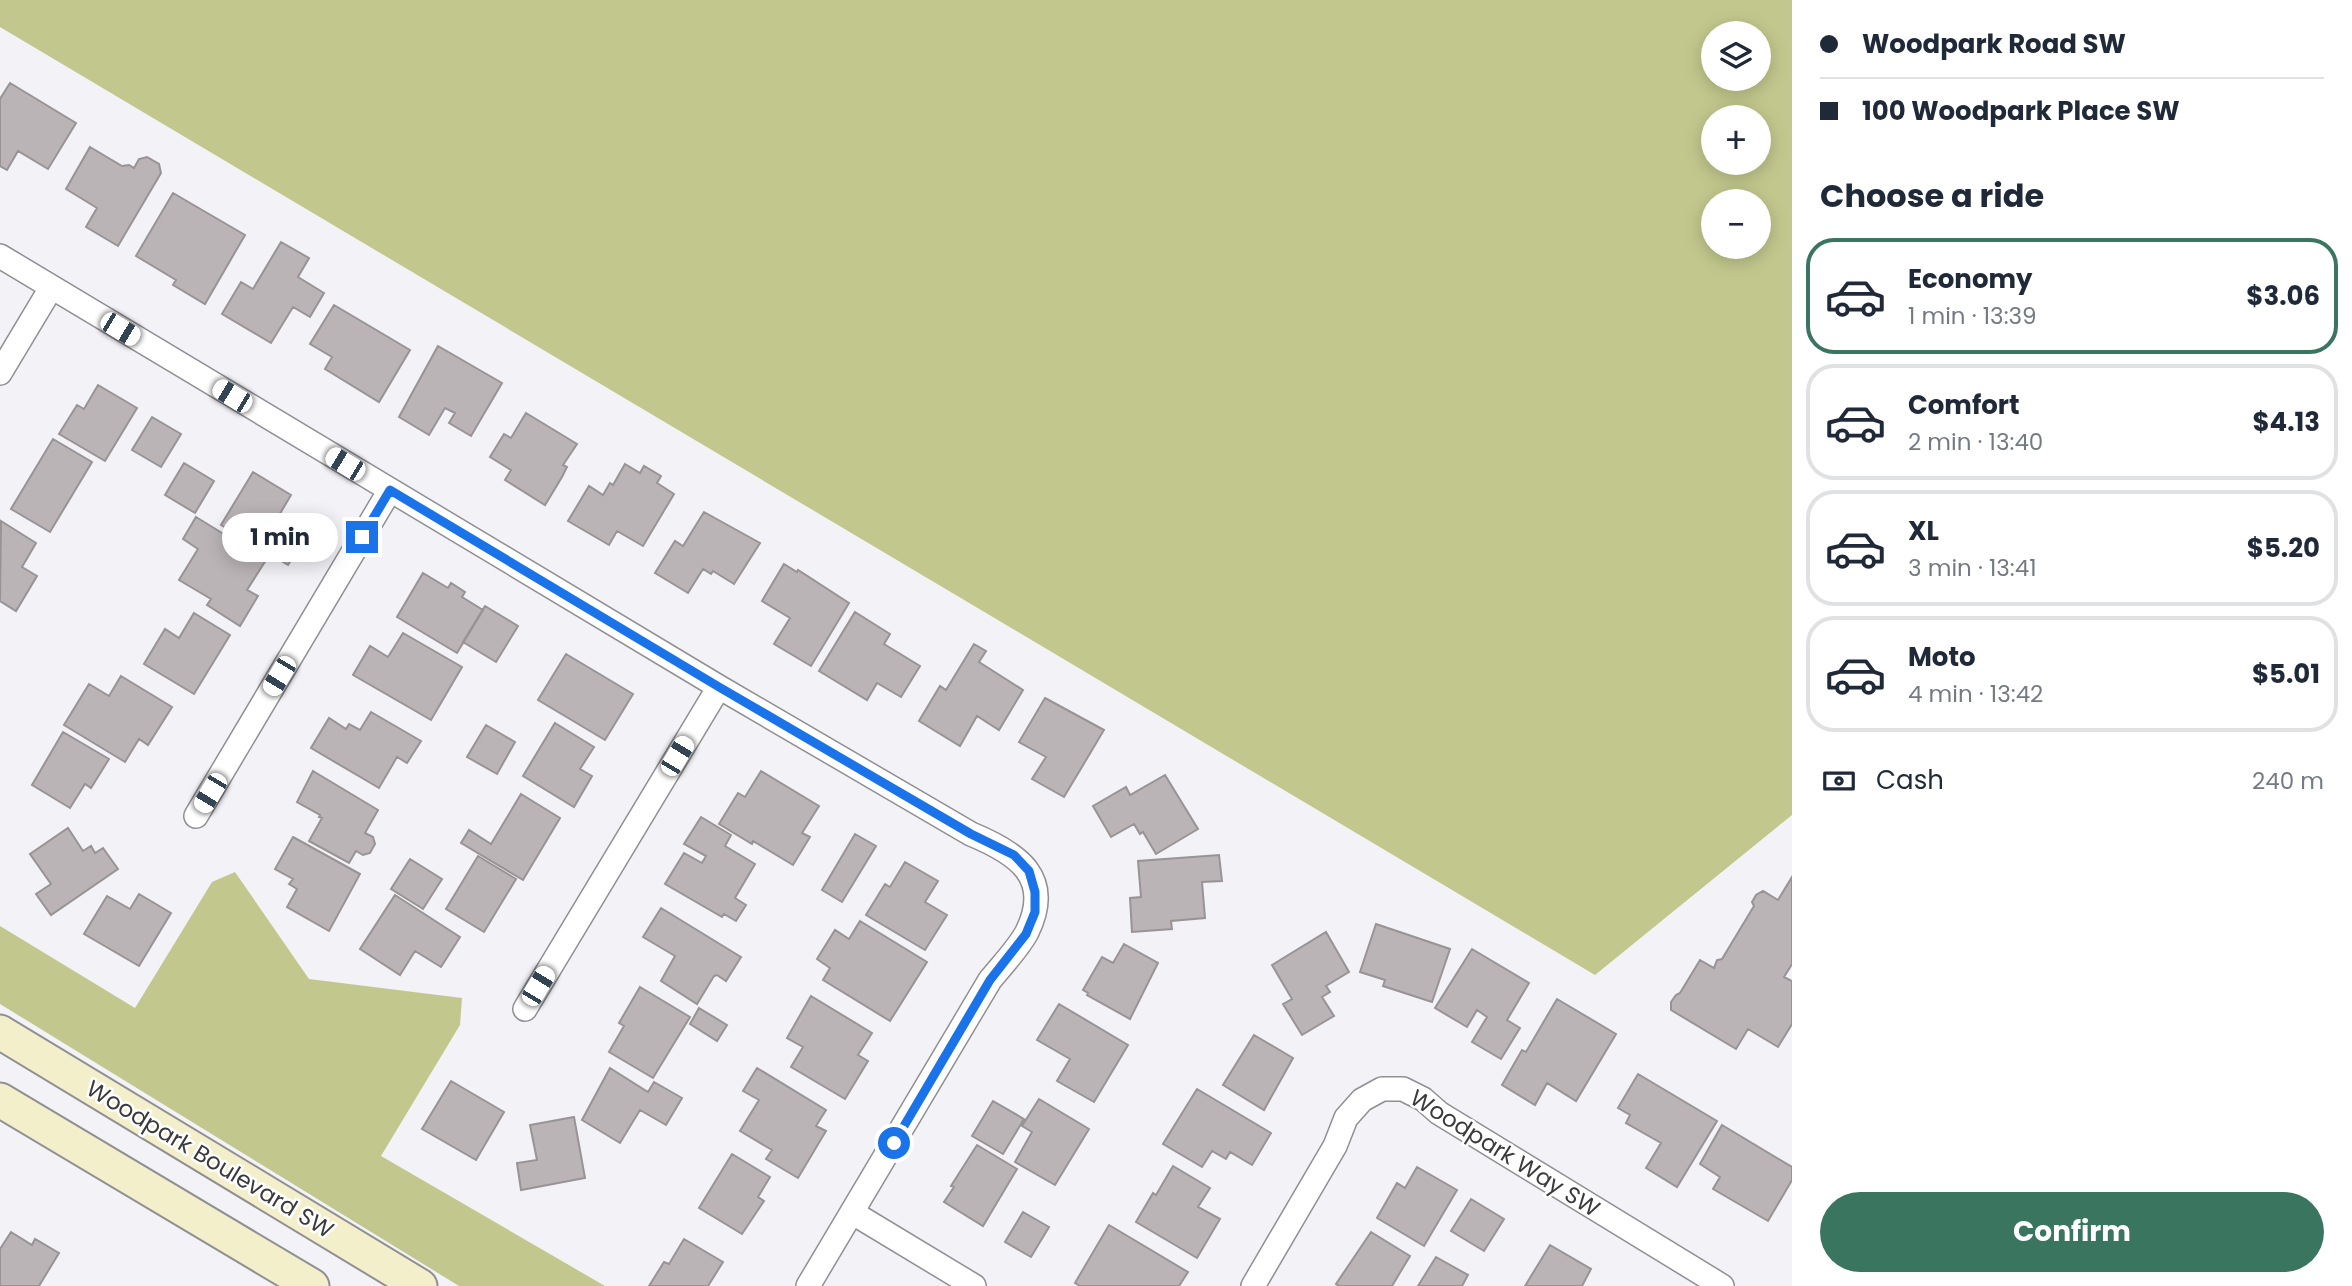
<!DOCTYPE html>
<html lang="en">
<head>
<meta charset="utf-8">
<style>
  :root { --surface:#fff; --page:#f2f2f3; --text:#1f2937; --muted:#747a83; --line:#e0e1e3; --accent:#3a755f }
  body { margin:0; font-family:Poppins,sans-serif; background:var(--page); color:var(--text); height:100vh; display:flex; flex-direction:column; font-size:26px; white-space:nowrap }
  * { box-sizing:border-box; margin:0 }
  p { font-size:23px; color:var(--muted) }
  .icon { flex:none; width:38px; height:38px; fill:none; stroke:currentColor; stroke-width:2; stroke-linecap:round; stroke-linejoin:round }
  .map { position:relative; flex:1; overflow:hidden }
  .sheet { display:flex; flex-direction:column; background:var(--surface); width:560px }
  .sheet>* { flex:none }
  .top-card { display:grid; align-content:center; height:154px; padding:0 28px; background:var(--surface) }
  .tools { position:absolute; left:1701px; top:21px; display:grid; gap:14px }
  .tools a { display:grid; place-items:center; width:70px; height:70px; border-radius:50%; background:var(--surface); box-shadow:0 4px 18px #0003; font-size:35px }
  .end { position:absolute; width:32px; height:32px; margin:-16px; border:9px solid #1a73e8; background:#fff; box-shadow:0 0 0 4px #fff }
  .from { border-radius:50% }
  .bubble { position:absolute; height:49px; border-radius:24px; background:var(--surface); box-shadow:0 4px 18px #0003; font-size:23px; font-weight:700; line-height:49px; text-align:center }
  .car { position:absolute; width:21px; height:42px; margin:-21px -10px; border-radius:9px; box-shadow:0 0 5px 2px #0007; background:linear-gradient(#fff 24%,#345 0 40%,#fff 0 76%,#345 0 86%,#fff 0) }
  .top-card b { display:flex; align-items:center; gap:24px; height:66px; font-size:26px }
  .top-card b+b { border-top:2px solid var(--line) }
  .top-card i { width:18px; height:18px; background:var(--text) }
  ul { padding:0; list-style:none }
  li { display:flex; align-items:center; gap:21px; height:116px; margin:0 14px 10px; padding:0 14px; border:4px solid var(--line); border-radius:28px }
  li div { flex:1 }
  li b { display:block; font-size:26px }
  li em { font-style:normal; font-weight:700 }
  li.current { border-color:var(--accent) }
  li>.icon { width:63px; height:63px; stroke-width:1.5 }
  h2 { padding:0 28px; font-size:32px; line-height:84px }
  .pay { display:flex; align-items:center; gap:18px; height:77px; padding:0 28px; font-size:26px }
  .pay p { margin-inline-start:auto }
  .primary-button { display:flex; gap:14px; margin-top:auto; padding:14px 28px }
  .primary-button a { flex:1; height:80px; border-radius:42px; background:var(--accent); color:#fff; font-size:28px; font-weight:700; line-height:80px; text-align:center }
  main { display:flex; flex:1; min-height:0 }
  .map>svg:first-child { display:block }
  .green { fill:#c2c88d; fill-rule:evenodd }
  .building { fill:#bab4b6; stroke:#989395; stroke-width:2 }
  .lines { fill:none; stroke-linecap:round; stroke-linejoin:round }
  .street-casing { stroke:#908f93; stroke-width:26 }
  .secondary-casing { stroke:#908f93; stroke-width:37 }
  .street { stroke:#fff; stroke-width:23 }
  .secondary { stroke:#f4efcb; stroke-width:33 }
  .route { stroke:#1a73e8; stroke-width:9 }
  .labels { text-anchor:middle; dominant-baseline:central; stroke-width:5; stroke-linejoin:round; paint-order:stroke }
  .street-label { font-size:23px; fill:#3a3a3c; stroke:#fff }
</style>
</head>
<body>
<main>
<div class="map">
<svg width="1792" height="1286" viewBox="0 0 1792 1286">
  <rect width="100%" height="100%" fill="#f3f2f7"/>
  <path class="green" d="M0,0H1792V815L1595,975L0,27ZM1713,33H1759V79H1713ZM1713,117H1759V163H1713ZM1713,201H1759V247H1713Z
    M235,872L309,979L462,998L460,1025L381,1156L605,1286H459L0,1004V926L135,1008L212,882Z"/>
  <path class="building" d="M10,83L76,123L48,169L18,151L7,170L0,166V99Z
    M90,147L122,166L129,165L134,168L139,159L147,157L159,164L161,173L118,246L86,227L97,208L66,189Z
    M173,193L245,235L205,304L173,285L176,280L136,256Z
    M281,242L309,258L298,277L324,293L310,317L293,307L271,343L222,314L241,282L253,289Z
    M334,305L410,350L379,402L325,369L332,357L310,344Z
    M438,346L502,383L471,436L449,423L455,413L445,408L429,435L399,417Z
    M98,385L137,408L105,461L59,434L77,405L84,409Z
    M526,413L577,444L563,465L567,467L562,477L545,505L505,480L511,470L490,457L504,434L511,438Z
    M152,417L181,434L161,467L132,450Z
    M53,439L92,462L50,532L11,509Z
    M184,463L214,481L195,513L165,495Z
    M625,464L640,473L644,466L661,476L657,483L674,494L643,546L617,531L609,545L568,521L589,486L603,495L610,483L613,485Z
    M253,472L291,495L278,517L307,534L288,565L221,525Z
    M704,512L760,543L734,584L713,571L711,574L703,569L688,593L655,573L675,541L683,546Z
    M196,517L266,560L247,590L258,596L240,626L207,605L211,599L179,580L198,549L183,539Z
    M1,521L36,543L22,567L37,576L16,611L0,601Z
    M784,564L797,572L798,570L849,603L811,666L774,644L790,618L762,601Z
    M423,573L448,588L451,583L465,592L462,597L483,610L457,653L397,617Z
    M485,606L518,626L496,662L463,642Z
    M855,612L890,634L884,644L920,666L901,697L877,683L867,700L819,671Z
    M194,613L230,635L194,694L144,664L165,629L179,638Z
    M403,633L462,667L431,720L353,675L370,646L388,657Z
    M974,644L986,651L979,662L1023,690L999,730L977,716L960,746L919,721L940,686L946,690Z
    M566,654L633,694L605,740L538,700Z
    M121,676L172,707L148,745L139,739L125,762L64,725L89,684L109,696Z
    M1045,698L1104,730L1064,797L1032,779L1046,757L1019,742Z
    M371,712L421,741L407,763L397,757L379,788L311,748L329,718L346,729L349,724L360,730Z
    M555,723L594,747L580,769L592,776L574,807L523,776Z
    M486,725L515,742L497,774L467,757Z
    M63,732L109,759L91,788L85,784L70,808L32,785Z
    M313,771L378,810L365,833L373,837L375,844L370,853L363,855L356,851L349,863L309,841L322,818L319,817L320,815L297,802Z
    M761,771L819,806L802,833L810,837L793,865L753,841L752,844L719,824L738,793L745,797Z
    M1165,775L1198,829L1156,854L1143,832L1140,834L1134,824L1111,837L1093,806L1126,787L1130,795Z
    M521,794L560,818L523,880L461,843L469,830L491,844Z
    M701,817L731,835L725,846L755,864L735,898L746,905L736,921L724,914L722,917L665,884L684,853L702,863L706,856L684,844Z
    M68,828L83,851L91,846L95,853L103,848L118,869L51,915L36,894L51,884L30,854Z
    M855,834L876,846L842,902L822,890Z
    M293,837L360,874L329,931L287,907L297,889L289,884L293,879L275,869Z
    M1219,855L1222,881L1202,882L1205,918L1171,921L1172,929L1132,932L1130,898L1141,897L1138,861Z
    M478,856L516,879L484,932L446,909Z
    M410,859L442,879L423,909L391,889Z
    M905,862L938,881L925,902L947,915L925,950L866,915L885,884L890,887Z
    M1792,877V964L1784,977L1792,981V1024L1778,1047L1748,1029L1736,1049L1671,1010V1002L1676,995L1680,993L1700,960L1714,968L1717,960L1722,959L1754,906L1752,902L1756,895L1763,891L1778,900Z
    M139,894L171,913L139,966L84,934L107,896L130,909Z
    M395,895L460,937L441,967L415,951L400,975L360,949Z
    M661,908L741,957L726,981L717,975L714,976L697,1004L661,981L675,956L643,937Z
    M860,921L927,962L890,1021L823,980L830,968L817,959L835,930L849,939Z
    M1376,924L1450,949L1432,1002L1383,986L1385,980L1360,972Z
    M1326,932L1349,972L1326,986L1330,992L1322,997L1334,1016L1302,1035L1283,1004L1292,999L1272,965Z
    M1124,944L1158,963L1130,1019L1087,995L1088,993L1083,990L1102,957L1113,963Z
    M1472,949L1529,983L1507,1020L1520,1028L1501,1059L1472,1042L1487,1017L1477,1010L1467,1027L1435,1008Z
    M640,987L690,1017L653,1078L609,1052L624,1026L619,1023Z
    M811,996L872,1033L858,1055L868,1061L845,1099L791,1067L803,1047L787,1038Z
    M1557,999L1616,1034L1576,1101L1547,1083L1535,1105L1502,1085L1522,1050L1526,1052Z
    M1059,1004L1128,1045L1094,1102L1057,1081L1070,1059L1037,1040Z
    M699,1008L727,1025L717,1041L690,1024Z
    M1254,1035L1293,1058L1264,1110L1223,1085Z
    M610,1068L648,1092L654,1082L682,1098L666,1125L640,1110L620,1143L582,1120Z
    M757,1068L826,1110L816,1126L826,1131L798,1178L766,1159L772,1150L740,1131L759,1100L743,1091Z
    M1638,1074L1717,1121L1677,1187L1646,1168L1661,1143L1626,1123L1630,1115L1618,1108Z
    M451,1081L504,1112L476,1160L422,1129Z
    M1197,1089L1271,1133L1252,1165L1230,1152L1226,1159L1212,1151L1202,1167L1163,1144Z
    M1039,1099L1089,1129L1055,1185L1015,1162L1032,1132L1022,1126Z
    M993,1101L1024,1119L1003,1154L972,1136Z
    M574,1117L585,1178L521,1190L517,1163L537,1160L530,1125Z
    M1722,1125L1792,1167V1180L1768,1221L1713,1189L1720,1177L1700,1164Z
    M977,1145L1017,1169L983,1226L944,1202L954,1187L951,1186Z
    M732,1154L770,1177L758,1197L764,1201L742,1234L699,1208Z
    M1173,1166L1210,1188L1198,1207L1220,1219L1197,1258L1136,1222L1153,1193L1156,1195Z
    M1417,1167L1457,1190L1424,1246L1377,1218L1397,1183L1405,1188Z
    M1471,1199L1504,1219L1484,1251L1451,1231Z
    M1023,1212L1049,1227L1031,1257L1005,1242Z
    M1109,1225L1188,1272L1179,1286H1080L1075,1283Z
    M11,1232L32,1245L35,1239L59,1253L39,1286H0V1249Z
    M1371,1232L1410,1256L1392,1286H1339L1336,1284Z
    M684,1239L723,1262L708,1286H649L664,1262L669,1264Z
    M1550,1245L1591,1269L1582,1286H1525Z
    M1436,1257L1468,1275L1462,1286H1418Z"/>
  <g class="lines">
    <g class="street-casing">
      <path id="street" d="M0,256L719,687L971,834C1017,853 1054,877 1027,932C1018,949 1002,965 990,980L808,1286
        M0,373L51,288
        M196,816L390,490
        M525,1009L719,687
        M853,1213L974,1286
        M1253,1286L1335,1146L1346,1118L1362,1100L1382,1089H1403L1423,1099L1439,1113L1722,1286"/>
    </g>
    <g class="secondary-casing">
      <path id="secondary" d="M0,1032L420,1286
        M0,1100L312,1286"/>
    </g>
    <use href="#street" class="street"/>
    <use href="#secondary" class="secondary"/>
  </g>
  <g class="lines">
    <path class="route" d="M362,537L390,490L719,687L971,834L1014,855L1029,871L1035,892V912L1026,934L990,980L894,1143"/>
  </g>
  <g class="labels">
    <g class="street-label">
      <text transform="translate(1505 1153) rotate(32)">Woodpark Way SW</text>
      <text transform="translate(210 1159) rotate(31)">Woodpark Boulevard SW</text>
    </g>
  </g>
</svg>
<div class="tools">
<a><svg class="icon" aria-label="layers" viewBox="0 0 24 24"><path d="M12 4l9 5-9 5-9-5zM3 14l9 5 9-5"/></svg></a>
<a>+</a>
<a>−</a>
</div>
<i class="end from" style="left:894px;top:1143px"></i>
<i class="end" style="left:362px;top:537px"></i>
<div class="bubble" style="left:222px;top:513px;width:116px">1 min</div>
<i class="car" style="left:120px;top:329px;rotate:121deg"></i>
<i class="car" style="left:232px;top:396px;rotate:301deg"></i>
<i class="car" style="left:345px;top:464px;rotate:301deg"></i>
<i class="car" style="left:279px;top:676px;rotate:211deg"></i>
<i class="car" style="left:677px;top:756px;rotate:31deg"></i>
<i class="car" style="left:210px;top:793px;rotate:211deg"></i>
<i class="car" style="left:538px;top:986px;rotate:31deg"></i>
</div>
<section class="sheet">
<div class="top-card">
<b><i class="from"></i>Woodpark Road SW</b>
<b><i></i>100 Woodpark Place SW</b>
</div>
<h2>Choose a ride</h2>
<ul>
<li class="current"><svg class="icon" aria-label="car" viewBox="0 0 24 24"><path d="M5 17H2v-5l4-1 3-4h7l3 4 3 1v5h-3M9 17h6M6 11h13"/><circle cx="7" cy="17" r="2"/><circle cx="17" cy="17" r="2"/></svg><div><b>Economy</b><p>1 min · 13:39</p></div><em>$3.06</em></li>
<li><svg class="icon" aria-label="car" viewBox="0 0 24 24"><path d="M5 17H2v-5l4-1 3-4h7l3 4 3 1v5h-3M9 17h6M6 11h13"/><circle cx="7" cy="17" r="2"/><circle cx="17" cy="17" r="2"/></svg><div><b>Comfort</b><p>2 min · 13:40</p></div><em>$4.13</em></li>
<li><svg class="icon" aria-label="car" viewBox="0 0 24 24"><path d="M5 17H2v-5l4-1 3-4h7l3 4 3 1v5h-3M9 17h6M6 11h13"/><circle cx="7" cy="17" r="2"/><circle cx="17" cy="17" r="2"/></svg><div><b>XL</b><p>3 min · 13:41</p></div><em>$5.20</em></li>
<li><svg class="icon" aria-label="car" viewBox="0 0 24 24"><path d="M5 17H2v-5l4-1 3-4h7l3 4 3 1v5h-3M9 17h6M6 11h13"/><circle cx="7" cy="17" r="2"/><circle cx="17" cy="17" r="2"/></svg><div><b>Moto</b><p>4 min · 13:42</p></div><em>$5.01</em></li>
</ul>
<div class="pay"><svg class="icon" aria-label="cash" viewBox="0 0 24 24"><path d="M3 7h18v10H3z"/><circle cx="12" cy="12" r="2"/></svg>Cash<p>240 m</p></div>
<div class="primary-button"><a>Confirm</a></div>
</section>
</main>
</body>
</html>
